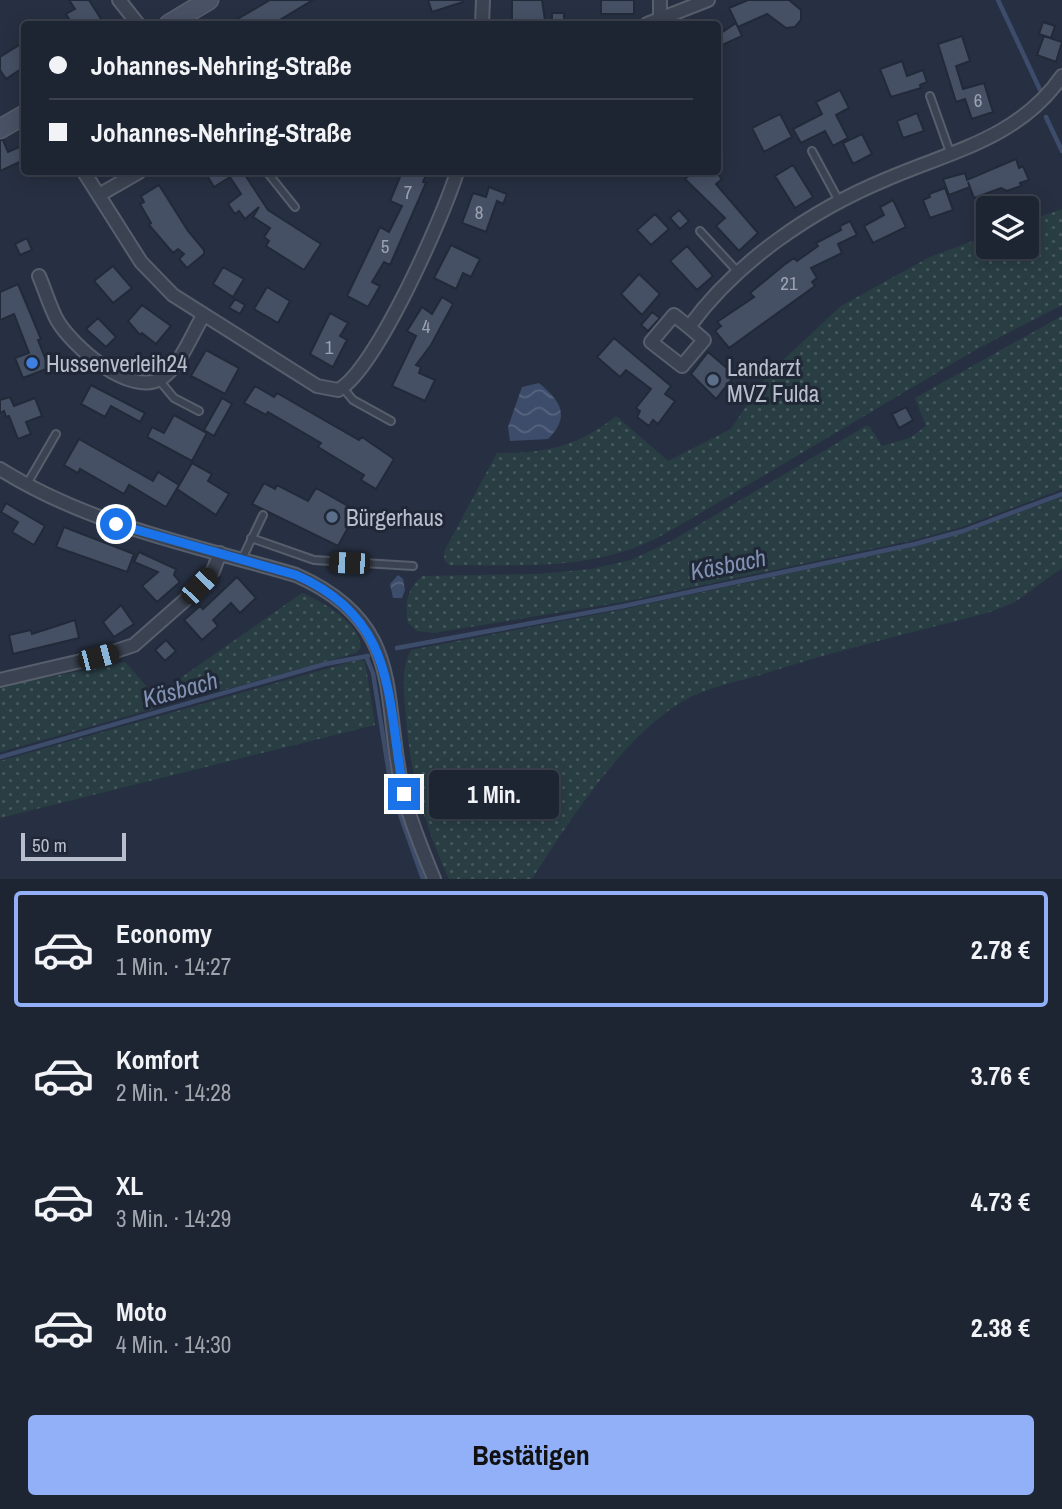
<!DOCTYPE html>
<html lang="de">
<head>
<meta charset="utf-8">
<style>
  :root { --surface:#1d2432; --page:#2a303e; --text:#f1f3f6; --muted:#a0a4ac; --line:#3b414d; --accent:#92b0f7 }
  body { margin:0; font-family:"Archivo Narrow",sans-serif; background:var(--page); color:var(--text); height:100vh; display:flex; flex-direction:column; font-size:26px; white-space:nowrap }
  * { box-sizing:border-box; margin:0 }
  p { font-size:23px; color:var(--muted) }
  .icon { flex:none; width:38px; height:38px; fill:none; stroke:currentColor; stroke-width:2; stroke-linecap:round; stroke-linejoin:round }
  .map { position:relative; height:879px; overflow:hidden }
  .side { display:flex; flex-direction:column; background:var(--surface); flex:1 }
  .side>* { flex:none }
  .top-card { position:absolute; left:21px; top:21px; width:700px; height:154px; border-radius:7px; box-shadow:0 4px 18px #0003,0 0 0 2px var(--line); display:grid; align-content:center; height:154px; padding:0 28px; background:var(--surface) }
  .controls { position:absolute; left:976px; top:196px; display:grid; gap:14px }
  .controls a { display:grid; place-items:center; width:63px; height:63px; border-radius:7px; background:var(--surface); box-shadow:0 4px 18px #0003,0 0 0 2px var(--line); font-size:35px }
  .scale { position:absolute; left:21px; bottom:18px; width:105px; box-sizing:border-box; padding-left:7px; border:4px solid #b9becc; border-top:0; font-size:19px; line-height:24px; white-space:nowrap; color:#b9becc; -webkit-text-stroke:5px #202737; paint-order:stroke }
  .end { position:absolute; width:32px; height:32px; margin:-16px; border:9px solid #1a73e8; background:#fff; box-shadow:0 0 0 4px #fff }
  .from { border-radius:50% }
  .bubble { position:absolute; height:49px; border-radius:7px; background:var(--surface); box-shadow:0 4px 18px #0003,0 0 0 2px var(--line); font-size:23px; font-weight:700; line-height:49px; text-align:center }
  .car { position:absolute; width:21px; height:42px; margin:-21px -10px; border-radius:9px; box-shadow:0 0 5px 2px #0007; background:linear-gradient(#222 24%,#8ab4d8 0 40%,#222 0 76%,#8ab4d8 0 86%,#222 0) }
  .top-card b { display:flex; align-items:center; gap:24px; height:66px; font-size:26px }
  .top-card b+b { border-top:2px solid var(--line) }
  .top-card i { width:18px; height:18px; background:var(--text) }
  ul { padding:12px 0 0; list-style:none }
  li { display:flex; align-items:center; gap:21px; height:116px; margin:0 14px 10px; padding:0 14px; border:4px solid transparent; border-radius:7px }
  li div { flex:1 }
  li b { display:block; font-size:26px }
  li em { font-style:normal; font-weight:700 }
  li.current { border-color:var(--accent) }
  li>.icon { width:63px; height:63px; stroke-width:1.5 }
  .action { display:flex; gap:14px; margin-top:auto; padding:14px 28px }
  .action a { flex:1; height:80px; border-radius:7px; background:var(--accent); color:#111; font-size:28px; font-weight:700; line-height:80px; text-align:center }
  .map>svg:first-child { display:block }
  .grass { fill:url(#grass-dots) }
  .water { fill:url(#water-waves) }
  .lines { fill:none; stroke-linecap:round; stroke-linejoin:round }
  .stream { stroke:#3d4c6b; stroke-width:4.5 }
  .building { fill:#465064; stroke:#222a39; stroke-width:2 }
  .lane-casing { stroke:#575e6c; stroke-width:10 }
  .street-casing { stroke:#575e6c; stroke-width:16 }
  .secondary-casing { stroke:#575e6c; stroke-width:21 }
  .lane { stroke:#3b4352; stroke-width:6 }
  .street { stroke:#3b4352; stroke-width:12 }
  .secondary { stroke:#495165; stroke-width:18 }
  .route { stroke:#1a73e8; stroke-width:9 }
  .shop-dot { fill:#3f7fe0; stroke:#202737; stroke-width:2.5 }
  .service-dot { fill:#5c6f8a; stroke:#202737; stroke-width:2.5 }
  .labels { text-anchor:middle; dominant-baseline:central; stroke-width:6; stroke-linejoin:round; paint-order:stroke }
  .number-label { font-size:19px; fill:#9ca2b2 }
  .poi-label { font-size:23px; fill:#b9becc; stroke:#202737; text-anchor:start }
  .water-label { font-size:24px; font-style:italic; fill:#8091b2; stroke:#202737 }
</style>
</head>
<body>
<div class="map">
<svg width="1062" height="879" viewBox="0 0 1062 879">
  <defs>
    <pattern id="grass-dots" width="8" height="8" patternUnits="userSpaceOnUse" patternTransform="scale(1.75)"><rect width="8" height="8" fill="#293e43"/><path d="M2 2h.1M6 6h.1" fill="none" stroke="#46585d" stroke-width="1.8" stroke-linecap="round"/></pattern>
    <pattern id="water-waves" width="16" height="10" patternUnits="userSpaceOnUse" patternTransform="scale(1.75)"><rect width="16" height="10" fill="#3d4c6b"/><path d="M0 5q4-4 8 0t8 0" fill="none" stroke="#57647f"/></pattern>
  </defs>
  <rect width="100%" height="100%" fill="#273042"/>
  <path class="grass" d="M1062,209V305L977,349L692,518C671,530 649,544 625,551C569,569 507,565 449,565L444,560L445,550L497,453C543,454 580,446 616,416L668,461L731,429L767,375L841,306L930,257L989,235V247H1027V221Z
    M1062,316V489L962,527L914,540L623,602L433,633L417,631L408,623C404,604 407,590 422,576L539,574L592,569L631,560L673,540L866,426L870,427L882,446L910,438L926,426L915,398Z
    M1062,497V568L1015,602L990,612C914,632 838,650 763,674C737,682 707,687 683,701C624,735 568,823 532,879H449C421,815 411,778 405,708C404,688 401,669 411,650L625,609L916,546L963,533Z
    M302,593C323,602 359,622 361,647L356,653L209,694L201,695L188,690L153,709L0,752V687L125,662L155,696Z
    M358,660L365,661L375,725L0,818V761Z"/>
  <path class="water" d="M539,383C559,400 572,415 548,439L510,441L508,427L522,387Z
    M398,575L403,579L405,590L402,598H393L390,584Z"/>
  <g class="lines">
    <path class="stream" d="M998,0L1041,92
      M1046,117L1062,151
      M397,648L624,606L915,544L963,531L1062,494
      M366,656L373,673L392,792L423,879
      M0,757L325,664L368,656"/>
  </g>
  <path class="building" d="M69,0H89L101,19L92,24H72L66,14L75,9Z
    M270,0H313L273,24H229Z
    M428,0H462L463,2L432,12Z
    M512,0H542L545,20L512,21Z
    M601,0H634V14H601Z
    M748,0H789L801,10V20L795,27L786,28L767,14L738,27L729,8Z
    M552,13H564V24H552Z
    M1043,22L1055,26L1051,38L1039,34Z
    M736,23L742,36L718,47V35Z
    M962,36L970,61L956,66L963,89L984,83L993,112L972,119L965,99L956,102L938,44Z
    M1044,36L1062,42L1056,62L1037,55Z
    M24,42V67L6,79L0,70V57Z
    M902,61L907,76L923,70L927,82L920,85L921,88L891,97L880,69Z
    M840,90L849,108L836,115L848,138L833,146L825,131L801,143L793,129L822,114L816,102Z
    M917,113L924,131L903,138L897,121Z
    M780,114L792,137L764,152L752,128Z
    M862,134L872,154L853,164L843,143Z
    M0,140H3L8,152L24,145V160L0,171Z
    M1016,159L1019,168L1023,166L1029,180L1020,183L1021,186L1007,191L1001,188L974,198L968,182L970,187L949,195L943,179L965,173L967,180Z
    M793,165L813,197L795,208L775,176Z
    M205,172H243L268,210L321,244L304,270L266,246L269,241L264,237L270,228L253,217L259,207L245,219L239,211L235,214L228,204L241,194L230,177L214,187Z
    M402,172L426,175L423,182L426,183L390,265L384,262L372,282L380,286L368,307L347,296L380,227L389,232L402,206L390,201Z
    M693,172H716L722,179L716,184L758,233L739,251L716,226L725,218L685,179Z
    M159,185L188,231L204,250V254L187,268L179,259L184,254L178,249L173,253L149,225L151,223L140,204L144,202L141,196Z
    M489,187L507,194L503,204L497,201L486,232L462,223L473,193L486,197Z
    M945,188L953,210L930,218L923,200L930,197L929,194Z
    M893,200L906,227L873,243L864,226L884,215L880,207Z
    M679,210L689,221L680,229L670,218Z
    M655,214L669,229L651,245L637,230Z
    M850,221L857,235L838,244L842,253L811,268L817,278L812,282L815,286L729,348L715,331L721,326L717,322L754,297L750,293L784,265L794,258L797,261L818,246L816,243L841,230L840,226Z
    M27,238L32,250L20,255L15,244Z
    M451,245L480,259L471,277L463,273L456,289L434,278Z
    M687,246L713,276L697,290L670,261Z
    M113,266L132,288L113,303L94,281Z
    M223,267L244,279L233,297L213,284Z
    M639,274L660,294L642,315L621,294Z
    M18,284L41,339L38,340L49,368L23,378L15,358L29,353L14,314L0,320V292Z
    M267,287L290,301L278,323L254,309Z
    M442,297L453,304L431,345L416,365L421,367L419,373L435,380L425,401L392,386L416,336L407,331L422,307L432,314Z
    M235,299L245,305L240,314L229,308Z
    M142,305L171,326L156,344L142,333L140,335L128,321Z
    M652,312L660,318L648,331L641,325Z
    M330,313L348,323L340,336L347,340L333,367L310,354Z
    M98,318L116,337L106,347L86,329Z
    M614,338L671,386L665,394L675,401L658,424L653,420L649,426L637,417L640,411L636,408L651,389L626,370L620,377L597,357Z
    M206,350L239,368L225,394L191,376Z
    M708,352L735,375L716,399L691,374Z
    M91,385L145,413L140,422L111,406L105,417L81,404Z
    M255,386L274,397L277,393L359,440L362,437L394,459L376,489L361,480L364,475L318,447L321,443L268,412L266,415L244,403Z
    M10,397L14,406L35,398L42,416L26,422L31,434L18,439L9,416L6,417L4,411L0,413V400Z
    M222,398L232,404L214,436L204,430Z
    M906,407L913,420L899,428L892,414Z
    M174,415L207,433L192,461L147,437L152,427L164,433Z
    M79,439L153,481L158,472L179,485L166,507L129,485L124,494L80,469L78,473L64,465Z
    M192,463L212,474L208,481L229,494L216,515L177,489Z
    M264,483L275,489L277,485L308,501L316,488L357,511L338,546L252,504Z
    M6,503L45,526L34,545L12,532L18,522L1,512Z
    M64,527L134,554L127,572L56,547Z
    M139,552L176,569L174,575L180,582L157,602L142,586L158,572L134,562Z
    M237,577L256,598L240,613L231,603L213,620L218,626L202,640L184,620L200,606L203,609Z
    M121,605L134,624L114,637L103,622Z
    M75,620L79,638L13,654L9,635L31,630L32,634Z
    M166,640L176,651L165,661L155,650Z"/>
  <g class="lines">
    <g class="lane-casing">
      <path id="lane" d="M930,96L951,155
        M812,151L839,201
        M267,172L295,207
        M700,231L738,272
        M159,380L174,398L199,411
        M343,388L353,400L391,421
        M27,484L56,434
        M251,538L314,560L413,566
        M242,559L263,515"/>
    </g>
    <g class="street-casing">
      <path id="street" d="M119,0L138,24
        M660,0V19
        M482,24L483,0
        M647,24L708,0
        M84,172L141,262L173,295L317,386L338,390C375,372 444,215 457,172
        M99,195L139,172
        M39,276C45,290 50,307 57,320C72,346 131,398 162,378C180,366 192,334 203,316
        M689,327L704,340L682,366L651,342L674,315L689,327C737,261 812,210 887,179C952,151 1019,138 1062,76
        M0,469C91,526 194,545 296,575C407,624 381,697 403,792C410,822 423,851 434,879
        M0,680L98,657L134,645L184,601L213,571L220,553"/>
    </g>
    <g class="secondary-casing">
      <path id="secondary" d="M169,24L209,0
        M0,129L24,115"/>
    </g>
    <use href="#lane" class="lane"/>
    <use href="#street" class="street"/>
    <use href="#secondary" class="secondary"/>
  </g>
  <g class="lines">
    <path class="route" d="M116,524L296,575C399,620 386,700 404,794"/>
  </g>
  <circle class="shop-dot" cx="32" cy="363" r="7"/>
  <g class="service-dot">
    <circle cx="713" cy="380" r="7"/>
    <circle cx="332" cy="517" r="7"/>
  </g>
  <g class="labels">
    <g class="number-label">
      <text x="978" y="100">6</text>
      <text x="408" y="192">7</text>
      <text x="479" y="212">8</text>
      <text x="385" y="246">5</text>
      <text x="789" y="283">21</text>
      <text x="426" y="326">4</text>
      <text x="329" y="347">1</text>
    </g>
    <g class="poi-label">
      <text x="46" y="363">Hussenverleih24</text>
      <text x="727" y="367">Landarzt<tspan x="727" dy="26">MVZ Fulda</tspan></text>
      <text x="346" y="517">Bürgerhaus</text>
    </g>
    <g class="water-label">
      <text transform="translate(728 564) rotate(-11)">Käsbach</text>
      <text transform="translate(180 689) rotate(-15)">Käsbach</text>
    </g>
  </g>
</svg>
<div class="controls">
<a><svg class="icon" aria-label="layers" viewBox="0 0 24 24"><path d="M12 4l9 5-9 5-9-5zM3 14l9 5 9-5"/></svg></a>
</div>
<div class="scale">50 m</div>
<i class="end from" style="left:116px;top:524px"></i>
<i class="end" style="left:404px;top:794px"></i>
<div class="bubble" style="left:429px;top:770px;width:130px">1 Min.</div>
<i class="car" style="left:349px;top:563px;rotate:272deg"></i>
<i class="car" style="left:199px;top:586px;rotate:44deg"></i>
<i class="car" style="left:98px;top:657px;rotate:75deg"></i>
<div class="top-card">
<b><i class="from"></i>Johannes-Nehring-Straße</b>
<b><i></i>Johannes-Nehring-Straße</b>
</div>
</div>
<section class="side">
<ul>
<li class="current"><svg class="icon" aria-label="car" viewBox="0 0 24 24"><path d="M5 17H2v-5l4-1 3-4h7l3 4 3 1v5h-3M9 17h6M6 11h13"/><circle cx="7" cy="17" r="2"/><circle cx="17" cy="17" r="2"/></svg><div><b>Economy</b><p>1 Min. · 14:27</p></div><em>2.78 €</em></li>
<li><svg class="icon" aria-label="car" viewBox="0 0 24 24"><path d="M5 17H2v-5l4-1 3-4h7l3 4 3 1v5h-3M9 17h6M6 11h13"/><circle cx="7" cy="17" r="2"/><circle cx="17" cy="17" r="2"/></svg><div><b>Komfort</b><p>2 Min. · 14:28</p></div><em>3.76 €</em></li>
<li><svg class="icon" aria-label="car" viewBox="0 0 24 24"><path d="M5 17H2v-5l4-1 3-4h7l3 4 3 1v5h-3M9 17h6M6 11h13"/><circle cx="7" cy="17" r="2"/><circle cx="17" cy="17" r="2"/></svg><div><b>XL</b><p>3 Min. · 14:29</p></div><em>4.73 €</em></li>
<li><svg class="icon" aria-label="car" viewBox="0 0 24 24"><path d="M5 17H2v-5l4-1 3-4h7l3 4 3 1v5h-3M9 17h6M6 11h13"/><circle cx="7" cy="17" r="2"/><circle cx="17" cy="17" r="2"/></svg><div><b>Moto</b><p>4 Min. · 14:30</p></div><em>2.38 €</em></li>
</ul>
<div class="action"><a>Bestätigen</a></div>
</section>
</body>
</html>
